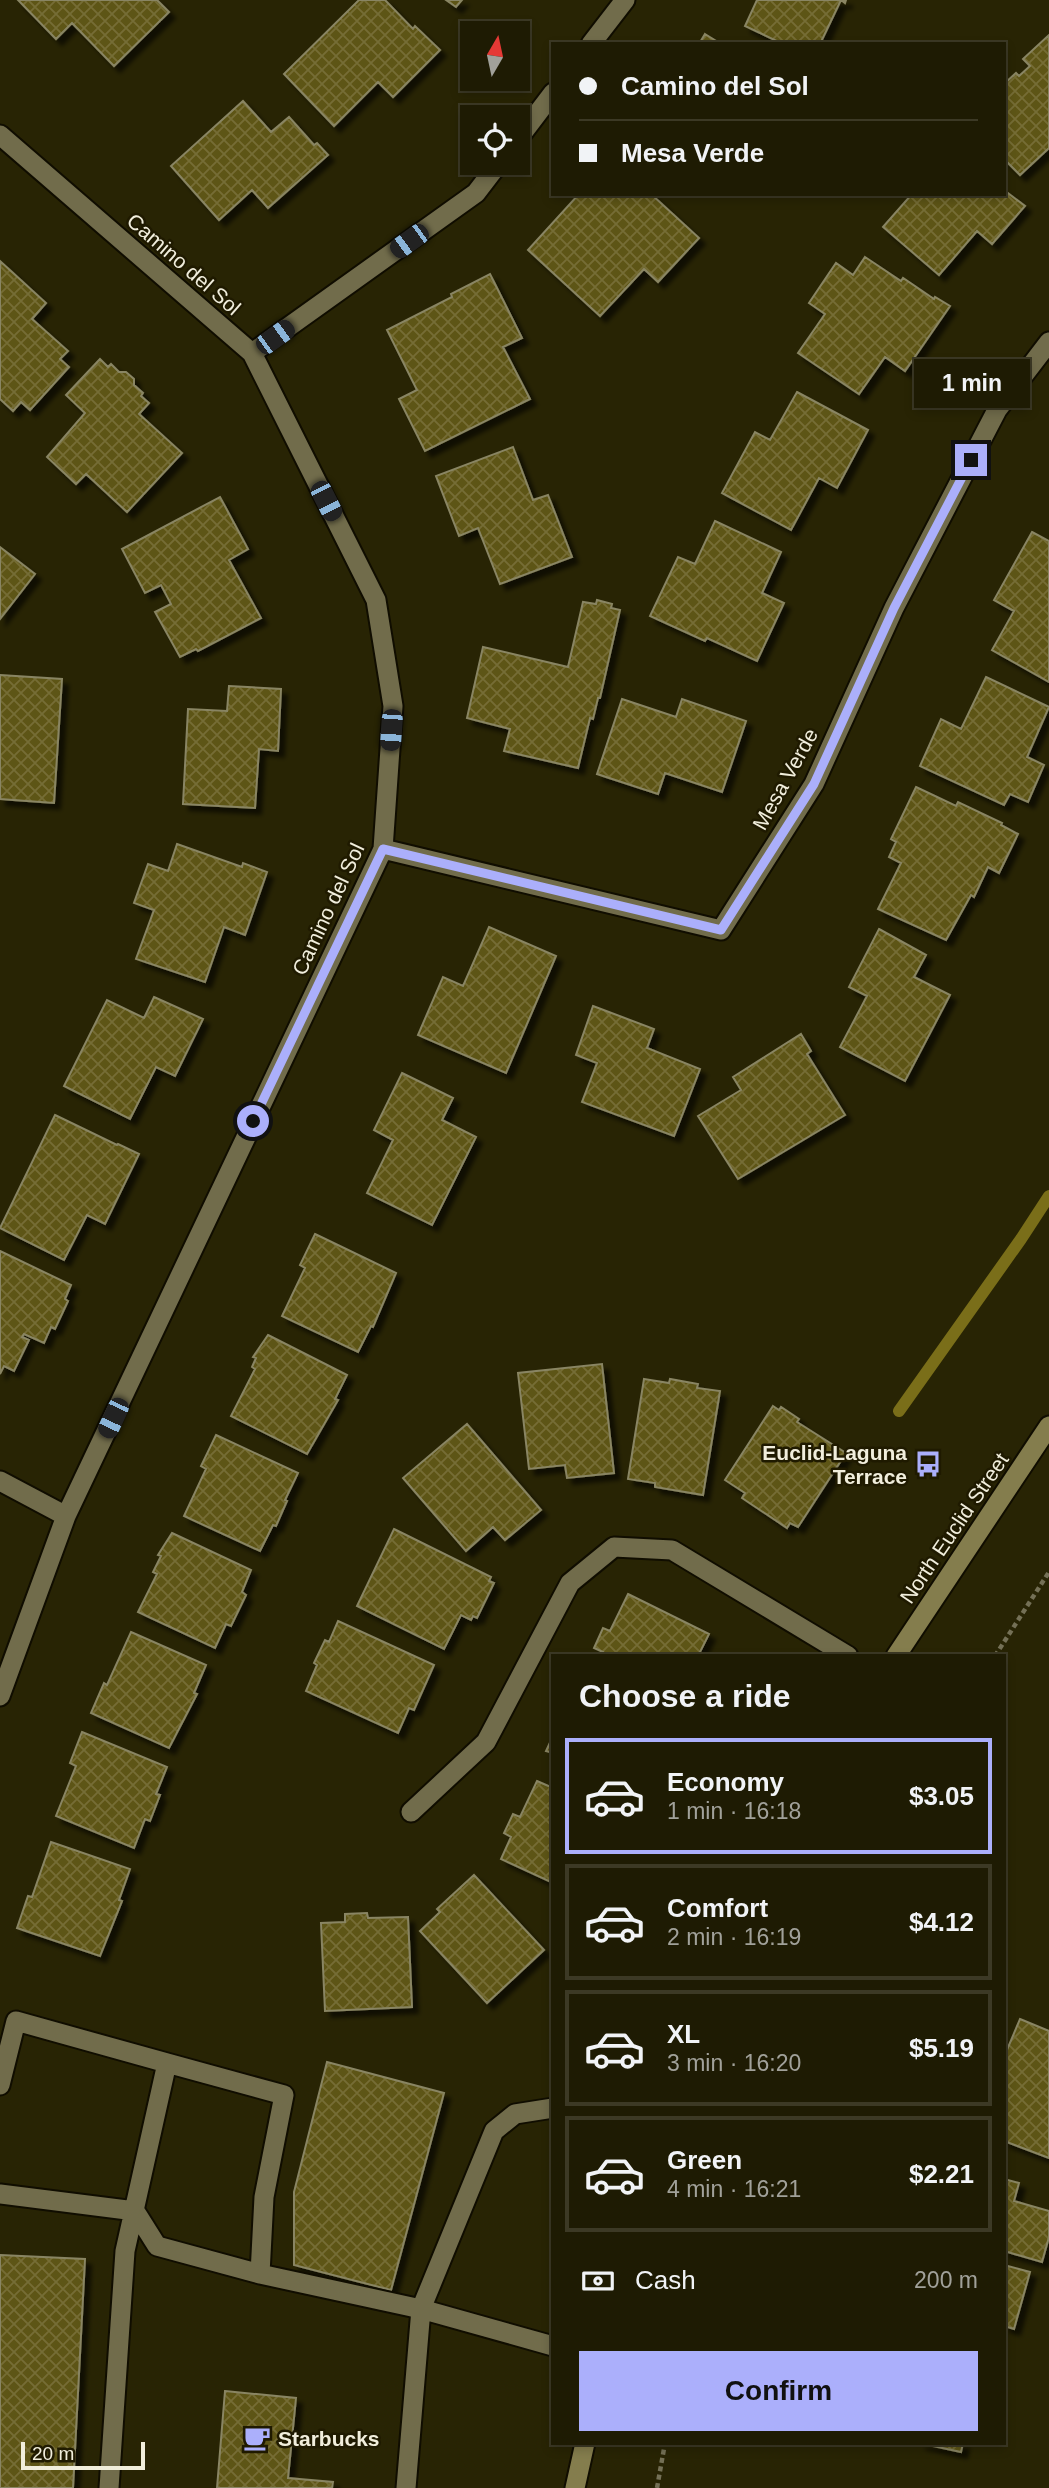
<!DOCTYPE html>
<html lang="en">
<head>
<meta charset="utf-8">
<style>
  :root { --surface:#1e1b03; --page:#2b2812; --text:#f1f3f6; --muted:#a1a19a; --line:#3c3925; --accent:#abaffb }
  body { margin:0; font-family:Arial,sans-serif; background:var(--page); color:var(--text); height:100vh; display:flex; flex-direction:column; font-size:26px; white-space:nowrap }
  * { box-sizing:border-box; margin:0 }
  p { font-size:23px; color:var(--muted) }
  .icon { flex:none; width:38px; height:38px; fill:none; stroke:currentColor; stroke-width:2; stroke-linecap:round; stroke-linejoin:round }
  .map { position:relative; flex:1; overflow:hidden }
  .details { position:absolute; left:551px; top:1654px; width:455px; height:791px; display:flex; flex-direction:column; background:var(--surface); border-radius:0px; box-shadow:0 4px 10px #0003,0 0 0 2px var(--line) }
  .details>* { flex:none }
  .guide { position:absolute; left:551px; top:42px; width:455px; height:154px; border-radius:0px; box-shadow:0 4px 10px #0003,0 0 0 2px var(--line); display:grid; align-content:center; height:154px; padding:0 28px; background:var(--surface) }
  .needle { width:46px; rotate:9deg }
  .tools { position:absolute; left:460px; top:21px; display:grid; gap:14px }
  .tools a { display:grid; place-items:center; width:70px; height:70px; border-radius:0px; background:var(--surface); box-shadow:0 4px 10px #0003,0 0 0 2px var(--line); font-size:35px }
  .scale { position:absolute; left:21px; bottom:18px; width:124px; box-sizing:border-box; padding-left:7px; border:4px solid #f1eedc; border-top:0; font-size:19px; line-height:24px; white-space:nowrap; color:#f1eedc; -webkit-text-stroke:5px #1f1a00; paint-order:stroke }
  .end { position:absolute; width:32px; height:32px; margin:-16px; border:9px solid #abaffb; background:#111; box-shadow:0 0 0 4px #111 }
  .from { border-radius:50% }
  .bubble { position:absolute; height:49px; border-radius:0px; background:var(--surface); box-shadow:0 4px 10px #0003,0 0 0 2px var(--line); font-size:23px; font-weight:700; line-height:49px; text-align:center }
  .car { position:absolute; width:21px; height:42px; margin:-21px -10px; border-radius:9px; box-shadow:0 0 5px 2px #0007; background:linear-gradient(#222 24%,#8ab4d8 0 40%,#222 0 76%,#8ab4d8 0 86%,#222 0) }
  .guide b { display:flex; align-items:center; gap:24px; height:66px; font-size:26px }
  .guide b+b { border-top:2px solid var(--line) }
  .guide i { width:18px; height:18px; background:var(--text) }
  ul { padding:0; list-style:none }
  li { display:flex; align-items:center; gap:21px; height:116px; margin:0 14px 10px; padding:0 14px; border:4px solid var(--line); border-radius:0px }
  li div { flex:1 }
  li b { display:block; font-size:26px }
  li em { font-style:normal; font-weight:700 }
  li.on { border-color:var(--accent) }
  li>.icon { width:63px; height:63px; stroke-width:1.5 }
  h2 { padding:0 28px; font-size:32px; line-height:84px }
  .pay { display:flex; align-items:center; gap:18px; height:77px; padding:0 28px; font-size:26px }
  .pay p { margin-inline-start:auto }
  .button { display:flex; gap:14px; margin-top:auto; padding:14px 28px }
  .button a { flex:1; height:80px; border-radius:0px; background:var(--accent); color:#111; font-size:28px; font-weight:700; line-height:80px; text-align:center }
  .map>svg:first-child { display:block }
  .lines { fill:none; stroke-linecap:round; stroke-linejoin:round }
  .stream { stroke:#7a6e19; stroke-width:12 }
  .building { fill:url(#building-cross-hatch); stroke:#898563; stroke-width:2; filter:url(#shadow) }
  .service-casing { stroke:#100d00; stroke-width:23 }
  .minor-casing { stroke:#100d00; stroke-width:23 }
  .secondary-casing { stroke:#100d00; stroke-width:23 }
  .path { stroke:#747056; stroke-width:4.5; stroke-dasharray:5 3.5; stroke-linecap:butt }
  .service { stroke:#716c4b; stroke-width:19 }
  .minor { stroke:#716c4b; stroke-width:19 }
  .secondary { stroke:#847d4d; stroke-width:19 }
  .route { stroke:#abaffb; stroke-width:9 }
  .labels { text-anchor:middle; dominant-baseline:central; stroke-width:5; stroke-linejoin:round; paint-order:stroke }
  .street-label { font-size:21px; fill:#f1eedc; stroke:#1f1a00 }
  .poi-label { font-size:21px; font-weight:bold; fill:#f1eedc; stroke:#1f1a00; text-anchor:end }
</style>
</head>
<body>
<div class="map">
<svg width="1049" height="2488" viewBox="0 0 1049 2488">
  <defs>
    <pattern id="building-cross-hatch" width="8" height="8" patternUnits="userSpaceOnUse" patternTransform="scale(1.75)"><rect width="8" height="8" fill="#5d5414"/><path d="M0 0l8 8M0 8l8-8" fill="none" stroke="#756d36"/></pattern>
    <filter id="shadow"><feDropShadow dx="6" dy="6" stdDeviation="2" flood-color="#0009"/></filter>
  </defs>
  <rect width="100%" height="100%" fill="#282404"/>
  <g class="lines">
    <path class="stream" d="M899,1411L1021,1239L1049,1196"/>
  </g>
  <path class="building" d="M18,0H157L169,12L114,66L72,23L56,39Z
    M359,0H385L413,29L415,26L440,50L393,97L378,82L334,126L284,74Z
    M446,0H462L456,7Z
    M757,0H846L845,3L841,0L820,44H783L745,26Z
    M705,34L721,44H699Z
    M1049,35V148L1020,175L1004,159V84L1016,73L1019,76L1030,66L1023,59Z
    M243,101L271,132L289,117L314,145L317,143L328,155L268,208L252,190L219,220L171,166Z
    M1004,190L1025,206L992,244L977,231L939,275L883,227L912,194H1004Z
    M579,194H651L699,238L658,282L644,269L600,316L528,250Z
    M865,257L901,281L903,278L934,299L935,297L950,306L905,371L885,357L859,394L798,353L825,314L809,303L836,263L853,275Z
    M0,261L46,303L32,319L68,351L60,359L69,367L30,410L21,402L13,411L0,399Z
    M490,274L522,338L503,347L530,399L425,451L399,399L417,390L387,330L452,297L451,294Z
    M100,359L108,367L111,364L119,372H126L134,379V385L143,393L141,396L149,403L139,414L182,453L127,512L86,474L76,484L47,457L85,413L66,395Z
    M797,392L868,430L837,488L819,478L791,530L722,493L755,432L770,440Z
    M513,447L533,500L548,495L572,557L500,584L478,528L459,536L436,476Z
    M220,497L248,549L229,560L261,618L198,651L196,649L180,657L155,612L171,604L161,585L145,593L122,549Z
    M715,521L781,552L762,593L784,603L757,661L707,638L705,641L650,616L678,557L695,564Z
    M1032,532L1049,541V682L992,650L1014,611L994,600Z
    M0,547L35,574L0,619Z
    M597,600L612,604L611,608L620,610L600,698H598L593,719L590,718L578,768L504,751L510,729L467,718L483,647L568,667L583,602L596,604Z
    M0,675L62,679L54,803L0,799Z
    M986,677L1049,707L1027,757L1044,765L1028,802L1010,794L1004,805L920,766L941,719L961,729Z
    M229,686L281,689L278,751L259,749L255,808L183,804L188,709L227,711Z
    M622,699L676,717L682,699L746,721L722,792L665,773L658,794L597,774Z
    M916,787L956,806L958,802L1002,823L1001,825L1018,834L999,873L988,867L974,897L971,895L946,940L878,909L901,863L889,857L896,842L891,839Z
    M177,844L242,867L243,863L267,872L245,935L224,927L205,982L136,959L154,910L134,903L148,864L168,871Z
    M489,927L556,956L506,1073L418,1035L443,977L463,986Z
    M879,929L926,955L914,977L950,995L905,1081L840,1047L867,996L849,987Z
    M154,997L203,1019L175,1076L156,1067L130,1119L64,1086L107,1000L144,1018Z
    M593,1006L654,1029L647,1048L700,1069L674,1136L582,1102L597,1063L576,1055Z
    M801,1034L811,1051L807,1054L845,1115L738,1179L698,1116L741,1090L733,1077Z
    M402,1073L453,1098L442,1120L476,1137L432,1225L367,1193L393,1140L374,1130Z
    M55,1115L117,1145L118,1144L139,1154L105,1224L87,1215L64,1260L0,1228Z
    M315,1234L396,1273L373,1327L371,1326L358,1352L282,1316L305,1268L300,1265Z
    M0,1251L71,1285L65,1299L68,1301L55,1329L51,1327L44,1343L24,1334L22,1337L29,1340L14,1371L4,1366L0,1374Z
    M268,1335L347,1375L335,1399L338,1400L307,1454L231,1416L255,1369L252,1367L256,1358L253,1357Z
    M602,1364L614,1473L567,1478L565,1465L529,1469L518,1373Z
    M644,1379L669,1383L670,1379L698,1384L697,1388L720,1391L703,1495L655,1487V1483L628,1479Z
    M773,1406L779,1410L781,1407L799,1419L797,1422L846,1453L798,1527L790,1523L787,1528L742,1498L745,1493L725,1480Z
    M467,1424L541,1510L505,1540L493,1527L466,1551L403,1478Z
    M216,1435L298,1473L285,1500L287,1501L276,1526L273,1525L260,1551L184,1516L206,1469L201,1466Z
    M394,1529L491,1577L489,1581L494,1583L477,1618L473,1616L471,1620L461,1615L444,1649L357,1606Z
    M172,1533L251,1570L242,1592L246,1595L231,1626L226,1624L215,1648L138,1612L157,1574L153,1572L161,1556L158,1555Z
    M628,1594L709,1634L698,1656H601L603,1652L594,1648L603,1628L610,1631Z
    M338,1621L434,1665L414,1710L409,1708L398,1733L306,1691L317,1665L314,1663L325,1640L329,1642Z
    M131,1632L206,1665L194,1693L197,1694L169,1748L91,1713L104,1683L107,1685Z
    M82,1732L167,1767L156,1794L160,1795L150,1821L145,1819L134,1848L56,1816L76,1766L70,1763Z
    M553,1736V1753L546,1751Z
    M537,1781L553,1788V1883L501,1859L511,1837L504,1833L513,1814L520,1817Z
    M51,1842L130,1869L119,1900L122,1901L100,1956L17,1928L28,1896L32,1897Z
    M474,1875L544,1950L487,2003L420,1931L440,1912L437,1909Z
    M367,1913L368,1918L408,1917L412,2007L325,2011L321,1923L345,1922V1914Z
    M1020,2019L1049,2031V2158L1004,2141V2057Z
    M327,2062L444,2093L391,2290L294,2265V2192Z
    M1004,2179L1019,2183L1014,2201L1049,2211V2237L1042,2262L1004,2251Z
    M0,2255L85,2259L73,2488H0Z
    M1004,2265L1030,2272L1014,2329L1004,2326Z
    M225,2391L296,2398L288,2478L333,2482L332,2488H217Z
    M919,2443H963L961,2452Z"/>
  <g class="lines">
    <g class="service-casing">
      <path id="service" d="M0,2085L16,2021L167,2063
        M0,2194L135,2211L157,2246L260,2274
        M109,2488L125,2251L167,2063L284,2095L264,2197L260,2274L421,2309L553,2346
        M406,2488L421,2309L494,2131L515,2114L553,2108"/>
    </g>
    <g class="minor-casing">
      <path id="minor" d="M591,44L625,0
        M0,135L252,353L376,600L393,706L383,849L66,1516L0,1696
        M518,139L553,93
        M252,353L476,193L499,163
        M383,849L721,930L814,784L894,608L997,410L1049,342
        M0,1481L66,1516
        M411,1812L486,1742L570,1583L614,1547L672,1550L848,1656"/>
    </g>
    <g class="secondary-casing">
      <path id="secondary" d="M896,1656L1049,1426
        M575,2488L585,2443"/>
    </g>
    <path class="path" d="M995,1656L1049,1572
      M657,2488L665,2443"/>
    <use href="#service" class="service"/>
    <use href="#minor" class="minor"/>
    <use href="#secondary" class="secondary"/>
  </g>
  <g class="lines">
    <path class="route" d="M253,1121L383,849L721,930L814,784L894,608L971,460"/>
  </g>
  <defs>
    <g id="bus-bare" transform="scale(2.1)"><path d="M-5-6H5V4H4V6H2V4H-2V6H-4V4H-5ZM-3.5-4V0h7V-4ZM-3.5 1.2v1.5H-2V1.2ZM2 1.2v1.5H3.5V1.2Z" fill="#abaffb" stroke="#1f1a00" stroke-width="2.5" paint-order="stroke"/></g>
    <g id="cafe-bare" transform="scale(2.1)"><path d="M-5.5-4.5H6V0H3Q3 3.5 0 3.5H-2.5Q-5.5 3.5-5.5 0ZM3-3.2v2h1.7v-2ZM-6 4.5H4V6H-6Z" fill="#abaffb" stroke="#1f1a00" stroke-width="2.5" paint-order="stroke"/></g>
  </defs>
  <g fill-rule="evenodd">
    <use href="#bus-bare" x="928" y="1464"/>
    <use href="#cafe-bare" x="257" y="2438"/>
  </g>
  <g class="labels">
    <g class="street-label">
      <text transform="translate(184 264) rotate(41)">Camino del Sol</text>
      <text transform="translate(785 779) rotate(-61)">Mesa Verde</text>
      <text transform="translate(328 909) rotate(-65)">Camino del Sol</text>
      <text transform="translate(954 1528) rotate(-56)">North Euclid Street</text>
    </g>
    <g class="poi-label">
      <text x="907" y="1452">Euclid-Laguna<tspan x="907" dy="24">Terrace</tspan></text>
      <text x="278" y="2438" text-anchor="start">Starbucks</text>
    </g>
  </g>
</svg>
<div class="tools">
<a><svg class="needle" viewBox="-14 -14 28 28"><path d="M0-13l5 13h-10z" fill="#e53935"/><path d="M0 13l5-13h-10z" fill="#a1a19a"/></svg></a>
<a><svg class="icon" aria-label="locate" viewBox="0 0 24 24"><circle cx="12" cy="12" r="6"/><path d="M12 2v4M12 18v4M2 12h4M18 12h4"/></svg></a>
</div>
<div class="scale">20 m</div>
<i class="end from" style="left:253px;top:1121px"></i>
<i class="end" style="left:971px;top:460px"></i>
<div class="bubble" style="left:914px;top:359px;width:116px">1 min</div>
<i class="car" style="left:409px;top:241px;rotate:234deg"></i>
<i class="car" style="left:275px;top:337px;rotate:54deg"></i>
<i class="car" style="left:326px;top:501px;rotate:153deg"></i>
<i class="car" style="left:391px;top:730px;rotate:184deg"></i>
<i class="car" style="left:113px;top:1418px;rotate:205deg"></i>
<div class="guide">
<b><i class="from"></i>Camino del Sol</b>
<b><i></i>Mesa Verde</b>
</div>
<section class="details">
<h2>Choose a ride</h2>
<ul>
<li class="on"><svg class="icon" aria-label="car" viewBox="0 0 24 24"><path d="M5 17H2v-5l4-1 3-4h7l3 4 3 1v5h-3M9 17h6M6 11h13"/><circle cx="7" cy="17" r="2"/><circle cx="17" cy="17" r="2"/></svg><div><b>Economy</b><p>1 min · 16:18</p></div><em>$3.05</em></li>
<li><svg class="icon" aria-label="car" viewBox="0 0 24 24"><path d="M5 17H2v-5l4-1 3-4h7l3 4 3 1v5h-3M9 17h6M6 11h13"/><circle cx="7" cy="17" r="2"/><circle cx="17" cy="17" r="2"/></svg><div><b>Comfort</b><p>2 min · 16:19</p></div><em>$4.12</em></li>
<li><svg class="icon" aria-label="car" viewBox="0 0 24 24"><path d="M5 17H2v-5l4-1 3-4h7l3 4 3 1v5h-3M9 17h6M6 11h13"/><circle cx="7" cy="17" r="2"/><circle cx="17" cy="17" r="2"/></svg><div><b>XL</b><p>3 min · 16:20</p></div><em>$5.19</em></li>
<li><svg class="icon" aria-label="car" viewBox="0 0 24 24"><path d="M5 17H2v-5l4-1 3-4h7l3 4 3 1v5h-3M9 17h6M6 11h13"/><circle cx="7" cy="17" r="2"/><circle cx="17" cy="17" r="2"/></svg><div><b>Green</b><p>4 min · 16:21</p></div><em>$2.21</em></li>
</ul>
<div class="pay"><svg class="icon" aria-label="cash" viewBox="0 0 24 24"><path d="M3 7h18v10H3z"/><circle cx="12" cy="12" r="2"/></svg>Cash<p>200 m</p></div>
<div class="button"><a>Confirm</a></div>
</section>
</div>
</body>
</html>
